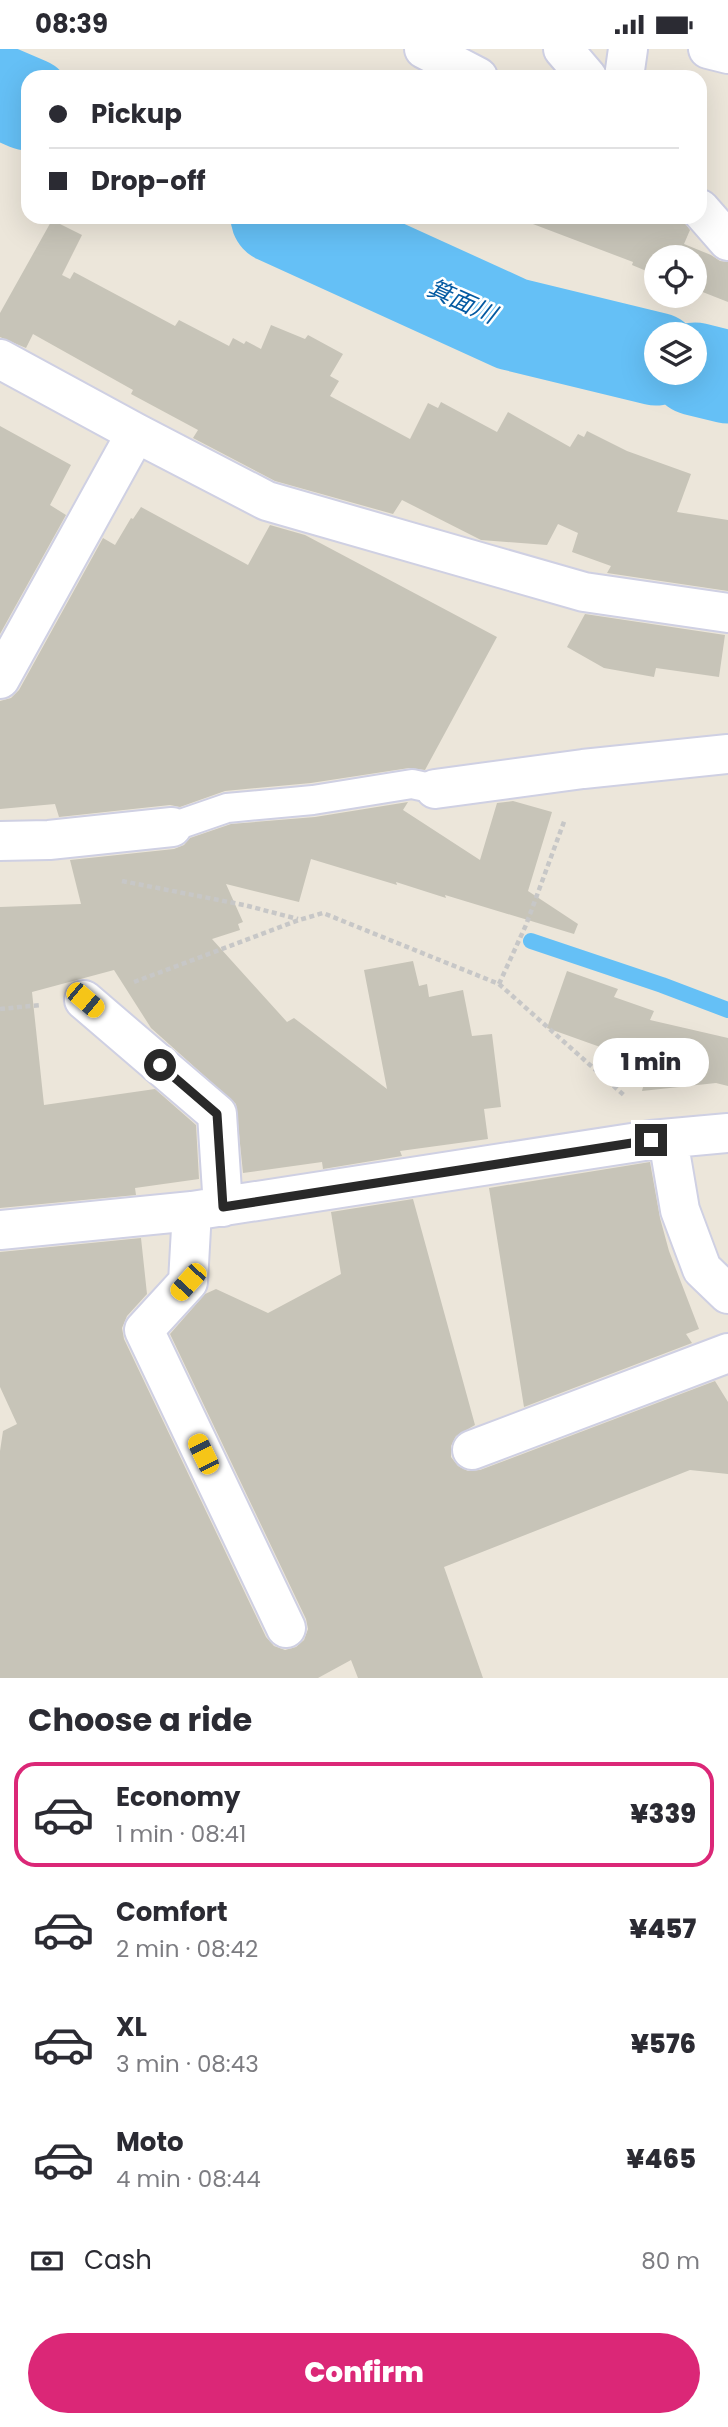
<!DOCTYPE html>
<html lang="en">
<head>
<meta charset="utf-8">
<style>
  :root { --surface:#fff; --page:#f7f7f7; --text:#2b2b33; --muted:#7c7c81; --line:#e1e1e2; --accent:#db2777 }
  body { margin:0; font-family:Poppins,"Noto Sans JP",sans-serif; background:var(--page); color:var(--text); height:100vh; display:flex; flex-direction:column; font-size:26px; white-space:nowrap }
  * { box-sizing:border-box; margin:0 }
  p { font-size:23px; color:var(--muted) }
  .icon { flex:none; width:38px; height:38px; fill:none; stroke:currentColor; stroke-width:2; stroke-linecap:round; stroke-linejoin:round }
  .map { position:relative; height:1629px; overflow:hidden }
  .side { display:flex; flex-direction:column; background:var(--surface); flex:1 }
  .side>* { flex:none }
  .guide { position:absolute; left:21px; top:21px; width:686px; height:154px; border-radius:21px; box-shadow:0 7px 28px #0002; display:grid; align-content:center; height:154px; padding:0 28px; background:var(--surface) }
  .controls { position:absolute; left:644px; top:196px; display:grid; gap:14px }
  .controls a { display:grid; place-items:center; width:63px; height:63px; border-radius:50%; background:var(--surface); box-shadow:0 7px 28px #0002; font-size:35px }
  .end { position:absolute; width:32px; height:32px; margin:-16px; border:9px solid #292929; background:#fff; box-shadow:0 0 0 4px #fff }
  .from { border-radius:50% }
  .bubble { position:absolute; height:49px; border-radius:24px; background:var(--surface); box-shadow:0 7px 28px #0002; font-size:23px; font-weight:800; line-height:49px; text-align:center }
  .car { position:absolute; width:21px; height:42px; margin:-21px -10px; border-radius:9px; box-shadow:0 0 5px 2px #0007; background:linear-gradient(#f5c518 24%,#345 0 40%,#f5c518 0 76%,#345 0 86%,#f5c518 0) }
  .guide b { display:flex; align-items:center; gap:24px; height:66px; font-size:26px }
  .guide b+b { border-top:2px solid var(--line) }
  .guide i { width:18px; height:18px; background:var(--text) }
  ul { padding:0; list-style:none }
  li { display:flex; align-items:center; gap:21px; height:105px; margin:0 14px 10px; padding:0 14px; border:4px solid transparent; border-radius:21px }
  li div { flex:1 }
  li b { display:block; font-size:26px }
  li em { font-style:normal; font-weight:800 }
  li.current { border-color:var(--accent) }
  li>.icon { width:63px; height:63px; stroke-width:1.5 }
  h2 { padding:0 28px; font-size:32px; line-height:84px }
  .pay { display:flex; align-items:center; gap:18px; height:77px; padding:0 28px; font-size:26px }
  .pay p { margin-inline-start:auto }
  .action { display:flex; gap:14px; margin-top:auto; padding:14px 28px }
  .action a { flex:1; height:80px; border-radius:42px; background:var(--accent); color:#fff; font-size:28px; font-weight:800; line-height:80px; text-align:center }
  .status { display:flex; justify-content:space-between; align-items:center; height:49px; padding:0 35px; background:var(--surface); direction:ltr }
  .status svg { height:19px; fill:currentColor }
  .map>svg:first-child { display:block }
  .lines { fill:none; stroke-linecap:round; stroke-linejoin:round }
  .stream { stroke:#65c0f6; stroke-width:16 }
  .river { stroke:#65c0f6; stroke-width:93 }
  .building { fill:#c7c4b8 }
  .lane-casing { stroke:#cfd0e3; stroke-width:32 }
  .street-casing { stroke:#cfd0e3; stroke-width:42 }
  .path { stroke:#c7c7c7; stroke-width:4.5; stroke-dasharray:5 3.5; stroke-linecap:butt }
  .lane { stroke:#fff; stroke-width:28 }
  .street { stroke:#fff; stroke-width:38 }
  .route { stroke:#292929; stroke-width:9 }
  .labels { text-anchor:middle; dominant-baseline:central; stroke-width:5; stroke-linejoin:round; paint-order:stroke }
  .water-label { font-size:24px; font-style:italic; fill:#045aa2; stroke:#fff }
</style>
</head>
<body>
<div class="status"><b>08:39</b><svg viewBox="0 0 49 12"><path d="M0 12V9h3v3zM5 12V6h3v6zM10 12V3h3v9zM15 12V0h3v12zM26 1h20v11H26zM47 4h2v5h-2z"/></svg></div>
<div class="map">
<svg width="728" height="1629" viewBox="0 0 728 1629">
  <rect width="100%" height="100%" fill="#ece6da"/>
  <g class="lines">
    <path class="stream" d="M531,892L662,936L728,961"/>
    <path class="river" d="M0,43L28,55
      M277,168L512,275L656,310
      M695,320L728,328"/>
  </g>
  <path class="building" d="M525,168H680L690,181L684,195L711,206L720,212L728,213V253L695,240V208H656V226L632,216L633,213L525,172Z
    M52,171L82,186L62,226L70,230L74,223L175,277L179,271L229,297L233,289L244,295L246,292L261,300L271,276L305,290L308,286L343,305L330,327L339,332L330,347L410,390L428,354L438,359L441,353L497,383L508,363L570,398L578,385L584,388L587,382L627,402L691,425L677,463L728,471V542L607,524L611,517L572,503L578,484L558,475L547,496L481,491L402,451L393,465L275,432L193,389L198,381L131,345L133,341L33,285L26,299L0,288V264Z
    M0,377L71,416L50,456L66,466L0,585Z
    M141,458L248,516L270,476L305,486L497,588L425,721L409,719L311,734L225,742L180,758L170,756L59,768L55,755L0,760V652L11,649L19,641L103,489L115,496L131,469L133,470Z
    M585,565L725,586L719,628L656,619L654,628L604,619L567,598Z
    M513,752L552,763L528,842L578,875L574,885L445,846L446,849L396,833L397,836L311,810L299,853L226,835L243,873L238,875L240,881L212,890L287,973L294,969L387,1040L364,921L413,912L419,937L427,935L429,948L463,941L472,987L492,985L501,1058L484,1060L488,1090L400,1102L402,1107L323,1120L322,1113L243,1124L236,1055L151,979L114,921L32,943L44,1056L155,1040L196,1076L199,1130L135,1139L136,1146L0,1159V858L81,855L70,811L174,800L184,796L190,789L231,775L315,768L408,753L403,761L480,811L497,754Z
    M567,922L618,940L614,948L654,962L650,971L728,989V1037L716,1034L642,1042L646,1027L599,1010L603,999L547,979Z
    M650,1113L660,1169L669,1202L699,1280L686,1285L692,1294L524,1358L489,1139Z
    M413,1150L475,1376L456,1387L451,1397V1408L458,1417L468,1422L480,1421L715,1332L728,1353V1425L690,1421L444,1518L483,1629H358L351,1611L318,1629H0V1402L3,1382L17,1375L0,1338V1203L141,1189L147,1245L127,1267L122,1279L124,1290L266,1588L274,1597L285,1601L296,1598L304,1591L308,1580L306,1570L170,1285L205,1245L216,1240L268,1264L341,1225L331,1163Z"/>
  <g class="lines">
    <g class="lane-casing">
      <path id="lane" d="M172,778L227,759L313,751L412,735L435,740"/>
    </g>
    <g class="street-casing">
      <path id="street" d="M424,0L478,28
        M563,0L587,28
        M708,0L728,5
        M624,28L628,0
        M700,160L728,192
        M0,310L136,384L267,452L584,543L728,564
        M0,630L136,384
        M435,740L583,720L728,705
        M0,792L49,791L172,778
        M84,951L217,1065L223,1158
        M668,1090L680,1161L702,1220L728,1245
        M192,1162L188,1233L144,1281L286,1579
        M0,1181L192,1162L651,1091L728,1084
        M472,1401L728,1304"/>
    </g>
    <path class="path" d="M122,832L244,856L298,870
      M134,933L299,871L323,864L499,935L626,1048
      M499,935L526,876L565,770
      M0,960L41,956"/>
    <use href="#lane" class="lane"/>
    <use href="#street" class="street"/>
  </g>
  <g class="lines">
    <path class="route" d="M160,1016L217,1065L223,1158L651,1091"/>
  </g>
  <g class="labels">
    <g class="water-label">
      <text transform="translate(462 252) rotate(24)">箕面川</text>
    </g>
  </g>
</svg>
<div class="controls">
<a><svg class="icon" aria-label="locate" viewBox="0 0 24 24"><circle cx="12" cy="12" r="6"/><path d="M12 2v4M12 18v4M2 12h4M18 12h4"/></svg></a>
<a><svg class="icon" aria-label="layers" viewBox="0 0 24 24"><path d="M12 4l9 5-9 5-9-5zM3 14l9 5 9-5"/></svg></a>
</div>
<i class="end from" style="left:160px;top:1016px"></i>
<i class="end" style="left:651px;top:1091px"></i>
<div class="bubble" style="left:593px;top:989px;width:116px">1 min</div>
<i class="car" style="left:85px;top:951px;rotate:130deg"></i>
<i class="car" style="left:188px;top:1233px;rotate:222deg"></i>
<i class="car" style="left:203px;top:1405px;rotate:334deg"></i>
<div class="guide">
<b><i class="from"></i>Pickup</b>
<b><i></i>Drop-off</b>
</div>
</div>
<section class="side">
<h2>Choose a ride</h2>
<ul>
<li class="current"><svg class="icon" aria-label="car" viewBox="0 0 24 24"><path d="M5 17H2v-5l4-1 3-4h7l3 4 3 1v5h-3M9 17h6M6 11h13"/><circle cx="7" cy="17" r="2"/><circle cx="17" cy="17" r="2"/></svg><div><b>Economy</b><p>1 min · 08:41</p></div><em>¥339</em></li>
<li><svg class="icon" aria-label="car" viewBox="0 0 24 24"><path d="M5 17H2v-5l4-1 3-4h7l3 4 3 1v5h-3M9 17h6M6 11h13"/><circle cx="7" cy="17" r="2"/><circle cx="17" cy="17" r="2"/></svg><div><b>Comfort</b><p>2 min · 08:42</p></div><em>¥457</em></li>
<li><svg class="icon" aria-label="car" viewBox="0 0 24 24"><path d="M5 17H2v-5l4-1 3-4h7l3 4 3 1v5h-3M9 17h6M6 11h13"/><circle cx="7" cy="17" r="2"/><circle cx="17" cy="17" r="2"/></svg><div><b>XL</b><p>3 min · 08:43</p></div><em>¥576</em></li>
<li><svg class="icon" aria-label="car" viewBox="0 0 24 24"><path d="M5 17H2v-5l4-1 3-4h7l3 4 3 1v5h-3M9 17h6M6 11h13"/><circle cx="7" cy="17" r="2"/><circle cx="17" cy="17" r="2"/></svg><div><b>Moto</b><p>4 min · 08:44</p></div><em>¥465</em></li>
</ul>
<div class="pay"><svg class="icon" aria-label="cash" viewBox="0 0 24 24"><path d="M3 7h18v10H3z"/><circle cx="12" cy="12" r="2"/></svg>Cash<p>80 m</p></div>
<div class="action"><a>Confirm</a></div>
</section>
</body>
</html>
